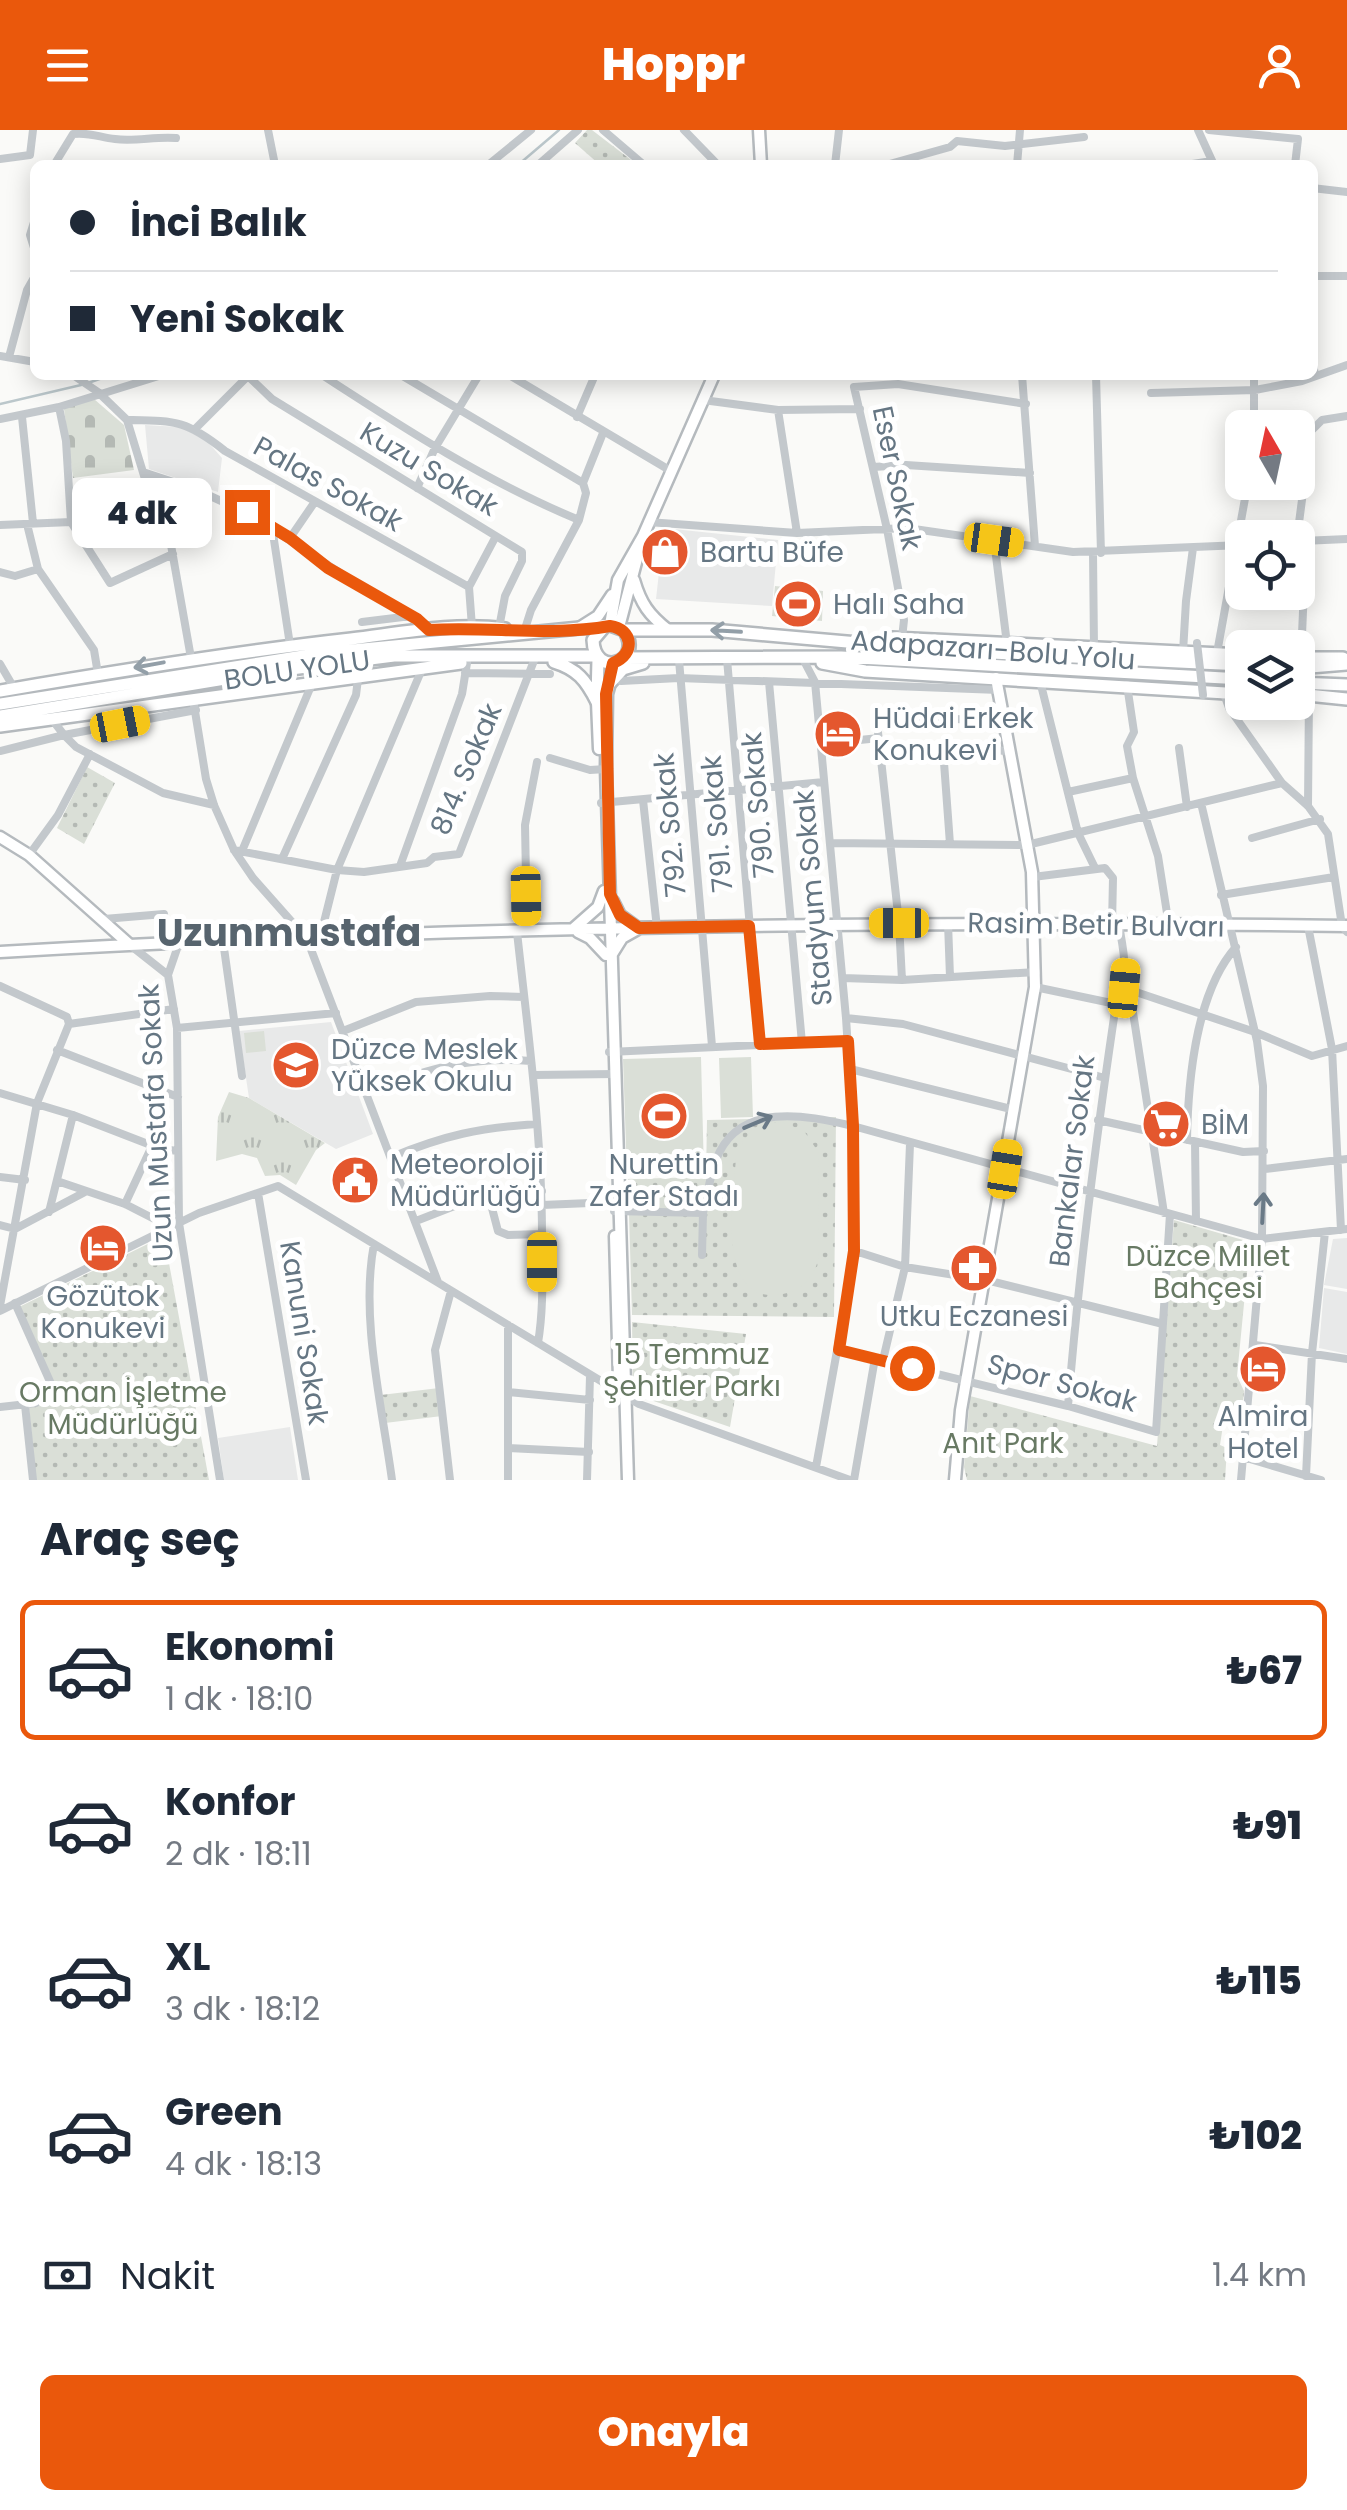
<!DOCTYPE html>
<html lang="tr">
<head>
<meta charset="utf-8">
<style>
  :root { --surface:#fff; --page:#f6f6f7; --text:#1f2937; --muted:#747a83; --line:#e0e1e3; --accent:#ea580c }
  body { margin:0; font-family:Poppins,sans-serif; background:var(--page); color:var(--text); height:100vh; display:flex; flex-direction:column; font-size:38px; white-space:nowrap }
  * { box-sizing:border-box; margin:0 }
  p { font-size:32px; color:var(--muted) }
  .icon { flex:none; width:55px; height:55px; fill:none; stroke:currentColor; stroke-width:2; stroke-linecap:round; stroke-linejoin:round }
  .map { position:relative; height:1350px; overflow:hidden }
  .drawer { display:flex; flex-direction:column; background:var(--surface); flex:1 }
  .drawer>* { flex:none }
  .banner { position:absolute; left:30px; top:30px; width:1288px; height:220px; border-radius:15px; box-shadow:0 5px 25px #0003; display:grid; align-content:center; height:220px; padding:0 40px; background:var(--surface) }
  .needle { width:65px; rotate:351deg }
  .buttons { position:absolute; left:1225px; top:280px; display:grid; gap:20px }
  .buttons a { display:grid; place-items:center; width:90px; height:90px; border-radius:15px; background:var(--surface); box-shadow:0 5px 25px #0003; font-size:50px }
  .end { position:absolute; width:45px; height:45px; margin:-22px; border:12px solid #ea580c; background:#fff; box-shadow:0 0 0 5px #fff }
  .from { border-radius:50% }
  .bubble { position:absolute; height:70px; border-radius:15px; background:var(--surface); box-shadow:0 5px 25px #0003; font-size:32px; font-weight:800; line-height:70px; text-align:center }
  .car { position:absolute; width:30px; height:60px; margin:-30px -15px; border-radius:12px; box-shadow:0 0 8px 2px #0007; background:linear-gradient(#f5c518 24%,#345 0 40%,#f5c518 0 76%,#345 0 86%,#f5c518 0) }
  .banner b { display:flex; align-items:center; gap:35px; height:95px; font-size:38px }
  .banner b+b { border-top:2px solid var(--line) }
  .banner i { width:25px; height:25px; background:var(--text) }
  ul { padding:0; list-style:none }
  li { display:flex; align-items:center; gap:30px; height:140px; margin:0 20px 15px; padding:0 20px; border:5px solid transparent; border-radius:15px }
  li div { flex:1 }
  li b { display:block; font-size:38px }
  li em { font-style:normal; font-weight:800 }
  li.on { border-color:var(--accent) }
  li>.icon { width:90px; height:90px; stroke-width:1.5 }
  h2 { padding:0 40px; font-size:45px; line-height:120px }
  .pay { display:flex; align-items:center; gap:25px; height:110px; padding:0 40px; font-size:38px }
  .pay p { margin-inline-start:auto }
  .button { display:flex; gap:20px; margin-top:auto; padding:20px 40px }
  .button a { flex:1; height:115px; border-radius:15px; background:var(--accent); color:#fff; font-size:40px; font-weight:800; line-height:115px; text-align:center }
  header { display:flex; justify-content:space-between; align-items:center; height:130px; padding:0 40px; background:var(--accent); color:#fff; font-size:45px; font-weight:800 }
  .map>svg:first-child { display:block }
  .built { fill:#e8e9e9 }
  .grass { fill:url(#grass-tufts) }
  .cemetery { fill:url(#cemetery-stones) }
  .park { fill:url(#park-dots) }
  .pitch { fill:#dadfd7 }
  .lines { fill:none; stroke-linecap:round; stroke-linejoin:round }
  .stream { stroke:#bbc7cb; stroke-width:2.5 }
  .major-casing { stroke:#b5babe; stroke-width:15 }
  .highway-casing { stroke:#b4b9bd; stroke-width:16 }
  .minor { stroke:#c3c8cc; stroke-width:8 }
  .major { stroke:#fff; stroke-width:10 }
  .highway { stroke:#fff; stroke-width:11 }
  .minor-bridge { stroke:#c3c8cc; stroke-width:8 }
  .oneway { stroke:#939fa8 }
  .oneway2 { stroke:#6a7a87 }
  .route { stroke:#ea580c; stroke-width:12 }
  .labels { text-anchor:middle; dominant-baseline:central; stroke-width:10; stroke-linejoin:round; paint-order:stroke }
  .street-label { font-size:28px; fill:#657683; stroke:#fff }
  .poi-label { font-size:28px; fill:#657683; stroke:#fff; text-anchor:start }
  .park-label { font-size:28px; fill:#687a64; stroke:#fff }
  .district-label { font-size:38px; font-weight:bold; fill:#57646e; stroke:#fff }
</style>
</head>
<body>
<header><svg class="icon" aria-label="menu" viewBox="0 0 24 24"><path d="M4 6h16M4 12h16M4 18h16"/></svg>Hoppr<svg class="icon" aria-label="person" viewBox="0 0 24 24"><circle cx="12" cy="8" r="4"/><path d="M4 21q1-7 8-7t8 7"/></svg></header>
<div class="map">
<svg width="1347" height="1350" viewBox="0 0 1347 1350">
  <defs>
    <pattern id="grass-tufts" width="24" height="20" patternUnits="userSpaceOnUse" patternTransform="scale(2.5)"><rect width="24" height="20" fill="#dadfd7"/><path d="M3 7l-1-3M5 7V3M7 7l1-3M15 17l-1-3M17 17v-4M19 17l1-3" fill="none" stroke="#b4b9b4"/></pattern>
    <pattern id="cemetery-stones" width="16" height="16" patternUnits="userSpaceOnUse" patternTransform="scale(2.5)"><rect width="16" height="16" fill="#dadfd7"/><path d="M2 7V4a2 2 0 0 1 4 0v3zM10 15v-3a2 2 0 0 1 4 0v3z" fill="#b4b9b4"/></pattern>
    <pattern id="park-dots" width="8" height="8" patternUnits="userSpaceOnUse" patternTransform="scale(2.5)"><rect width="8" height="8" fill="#dadfd7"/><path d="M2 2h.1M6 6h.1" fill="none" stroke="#b4b9b4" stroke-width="1.8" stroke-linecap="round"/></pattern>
  </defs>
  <rect width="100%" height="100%" fill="#fafaf8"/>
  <path class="built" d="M145,295L180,297L207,311L222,328L218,362L149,339Z
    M664,398L778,410L772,476L656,469Z
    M331,892L373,1004L336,1019L249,968L239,901Z
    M1347,1108V1159L1324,1155L1333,1109Z
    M1324,1158L1347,1162V1224L1319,1218Z
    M290,1297L298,1350H224L218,1308Z"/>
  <path class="grass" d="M229,962L249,968L325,1013L316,1020L296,1055L280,1045L265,1046L257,1028L242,1024L216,1031L218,987Z"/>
  <path class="cemetery" d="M94,269L124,295L134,340L73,348L64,279Z"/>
  <path class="park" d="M587,0H592L635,33L600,35L575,13Z
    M87,637L115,653L84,714L57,698Z
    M836,987L834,1187L632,1185L628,1049L706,1047L707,990Z
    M1174,1090L1250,1112L1237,1246L1244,1261L1242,1284L1225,1282L1220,1315L1227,1318L1225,1350H967L964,1337L970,1266L1157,1316Z
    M164,1106L209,1350H36L29,1278L53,1258L19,1177Z
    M632,1192L746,1204L730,1297L633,1264Z
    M439,1258L442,1286L385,1293L381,1265Z"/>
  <path class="pitch" d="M775,456L823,461L822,491L772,486Z
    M264,901L266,921L246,923L244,903Z
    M701,927L704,1043L627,1045L623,929Z
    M751,927L753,987L721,988L719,928Z
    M782,992L804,1001L819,1023L818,1131C813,1146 803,1159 787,1163C713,1183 734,1065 736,1027C743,1004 758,993 782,992Z"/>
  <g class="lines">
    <path class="stream" d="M518,35L559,0
      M88,253L111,245
      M0,274L81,255"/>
    <g class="major-casing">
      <path id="major" d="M759,0L761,35
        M634,450C641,474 649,485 668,500
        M610,495L618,450L643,406L714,245
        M619,497L639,421
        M579,498L598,486L612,465
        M610,553L607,564L606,639L628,1350
        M597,572L599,619
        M0,707L29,725L130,815
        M613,771L620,785L638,798
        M573,799L598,777L604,761
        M578,802L590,808L606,825
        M0,822C448,796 898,790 1347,796
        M612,824L622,808L638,799
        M615,1106L619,1249
        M955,1350L961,1280L1035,857L1032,742L996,548"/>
    </g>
    <g class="highway-casing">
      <path id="highway" d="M624,500H712L949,521L1242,535
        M892,508L1242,525
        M624,528L841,527L1242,549
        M1298,528H1343
        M554,532C577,539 586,550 597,572
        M822,533L865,541L1242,564
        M1298,538L1347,534
        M610,553L623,539L643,533
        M1298,553L1347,555
        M0,561C117,541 233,522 351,509C401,503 455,492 505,499
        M1298,564L1347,569
        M597,568L598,529
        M0,574L322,523L610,495L624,500C645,533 594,549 593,510L604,497
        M0,586L267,542L394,526H596
        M0,596L461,533"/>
    </g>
    <path class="minor" d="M268,0L275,35
      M603,0L644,35
      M684,0L718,35
      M1198,0L1214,35
      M1209,0L1298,9L1295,35
      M0,29L30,25L33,0
      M54,35L73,4C89,2 99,7 115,9C135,12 156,6 176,8
      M488,35L531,0
      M538,35L578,0
      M835,35L839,0
      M886,35L950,17L957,11L1005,16L1084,7
      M1017,35L1020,0
      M1186,35L1212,31
      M1312,58L1347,62
      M35,89L30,105L35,121
      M1312,146H1347
      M0,226L35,232
      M1312,226L1315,245
      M9,227L27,160L35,146
      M73,245L98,262L127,290L149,362L171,415L191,528
      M322,245C405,299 487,352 579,390
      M401,245L583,353
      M509,245L671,341
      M1022,245L1035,416
      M1096,245L1101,423
      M1254,245V298
      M248,246L272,269L522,422V431L505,466L499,498
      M1151,263L1255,260L1302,251L1347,235
      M703,270L778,280L860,279
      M59,277L66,311L71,392L110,453L173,424
      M778,280L797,403
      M22,287L33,393
      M577,287L595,245
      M0,289L59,277L162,245
      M127,290C176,291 186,290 225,321L469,457L472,497
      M196,298L249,245
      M873,337L906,335L1030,343
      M143,342L195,359L247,383L426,498
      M417,358L435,318L479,245
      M648,392L797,403L907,398L1073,422L1242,415
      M0,395L71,392L149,362
      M272,397L290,515
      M290,408L314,373
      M1297,408L1311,301L1322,290L1347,286
      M994,410L1007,514
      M1302,411L1347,409
      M1093,423L1094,518
      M38,439L94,520L98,544
      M0,442L15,446L38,439L27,394
      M469,457L496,406
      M362,492L411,486
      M524,502L531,480L579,390L586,363L583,353L603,303
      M902,508L904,490L887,399L854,257L898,254L1026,274
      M1183,522L1186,471L1193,418
      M1217,523L1248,352
      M1301,528L1306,411
      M727,529L760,915
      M803,529L815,552L846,888L853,996L855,1121L816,1337
      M679,530L712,916
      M0,534L14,558
      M465,543L550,544
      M621,551L679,548L999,560
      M1040,551L1078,703L1095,738
      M769,552L802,913
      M1127,555L1134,602L1127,616L1133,648L1158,726L1169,796
      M1224,564L1229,578L1282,653L1308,676L1328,704L1342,796L1347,802
      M193,569L206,649L214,675L234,720L253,748L307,809L438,1152
      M64,605L76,617L163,663L214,675
      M64,605L196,580
      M821,614L879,608
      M880,616L1010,621
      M1179,618L1187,677
      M943,619L950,714
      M0,621L64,605L51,588
      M550,628L590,640L606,639
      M1068,662L1133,648
      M643,670L657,798
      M601,673L824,652
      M1201,673L1257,911L1263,956L1262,1109L1241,1350
      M1308,676L1309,565
      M1252,708L1320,689
      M830,713L1027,715L1282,653
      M234,720L337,740L364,742L427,733L434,727L459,724L535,528
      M242,721L311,556
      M29,725L58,685L90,624
      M282,729L356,565L358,549
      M400,736L462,564L467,533
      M1033,747L1105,738L1113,748L1112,795
      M1221,765L1334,747
      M104,789L164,784L167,813
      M948,793L950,847
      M1308,796L1332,919L1341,1100
      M527,801L525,695L537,632
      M517,802C528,903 542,1004 542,1106C542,1142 544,1177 538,1213
      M320,808L337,740L422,539
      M223,811L242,946
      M179,813L168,845L177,898L179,1093L220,1350
      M130,815L168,845
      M843,848L902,850L1036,842
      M902,850L899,793L876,584L1004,592
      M0,856L67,887L69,894
      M1035,857L1116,874
      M1124,858L1255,902L1312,926L1347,916
      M1124,858L1132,876L1164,1083
      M846,888L903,894L1105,948
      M177,898L336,883
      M343,901L416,872L490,866L524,867
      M57,920L178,967
      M609,922L848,911
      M850,939L1015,980
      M534,945L615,944
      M366,961C427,940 466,926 531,931
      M0,963L73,985L161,1019L178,1021
      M1098,990L1243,1022L1264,1021
      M1187,1010C1188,951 1196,862 1236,817
      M1195,1012L1196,1091
      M392,1027C445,1005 479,998 536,994
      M1265,1039L1347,1029
      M0,1047L25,1050
      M57,1051L125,1074L170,1097
      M258,1063L306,1350
      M488,1063L498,1101L508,1105L542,1104
      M125,1074L152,1016
      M542,1075L614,1072
      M614,1081L703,1083C707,1066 710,1046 716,1030C738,971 806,985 853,996L1262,1109L1347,1099
      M49,1082L73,985
      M416,1091L488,1063L542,1061
      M0,1095L15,1099L85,1062
      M374,1114C360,1187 382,1276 392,1350
      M855,1121L905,1137L986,1150L1163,1194
      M702,1125L703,1083
      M0,1176L37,973L69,894L174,879
      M0,1181L199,1083L278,1056L639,1274L850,1350
      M508,1195V1350
      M1255,1215L1347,1229
      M839,1220L1068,1276L1156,1302L1170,1084
      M883,1230L905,1137L910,1014
      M508,1262L590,1270
      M25,1275L33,1350
      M1068,1276C1079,1141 1096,1008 1116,874C1130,847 1124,824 1119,795
      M0,1277L36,1273L52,1256L15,1173
      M508,1318L589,1322
      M1243,1327L1321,1350
      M1306,1346L1312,1223L1325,1102
      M450,1350L435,1220L451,1161
      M587,1350L590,1246
      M854,1350L875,1228"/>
    <use href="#major" class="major"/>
    <use href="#highway" class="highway"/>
    <path class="minor-bridge" d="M1197,513L1203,565"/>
  </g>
  <defs><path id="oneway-shaft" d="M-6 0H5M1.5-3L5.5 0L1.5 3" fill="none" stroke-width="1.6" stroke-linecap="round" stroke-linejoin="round" transform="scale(2.5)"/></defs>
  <g class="oneway">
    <use href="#oneway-shaft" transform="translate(726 501) rotate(-177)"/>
    <use href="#oneway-shaft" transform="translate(149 535) rotate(170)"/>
  </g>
  <g class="oneway2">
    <use href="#oneway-shaft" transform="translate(758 992) rotate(-23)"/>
    <use href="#oneway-shaft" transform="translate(1263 1078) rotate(-87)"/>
  </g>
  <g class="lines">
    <path class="route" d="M247,382L290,408L328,438L417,489L429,500C489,496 549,507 610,496C633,499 636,524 613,533L606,564L610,764L620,785L639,798L749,796L760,914L848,911L853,996L854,1121L839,1220L912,1238"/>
  </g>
  <defs>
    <g id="shop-disc" transform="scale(2.5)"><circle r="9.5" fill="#e4572e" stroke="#fff"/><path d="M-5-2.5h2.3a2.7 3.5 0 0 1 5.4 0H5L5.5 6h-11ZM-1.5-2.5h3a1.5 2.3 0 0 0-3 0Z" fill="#fff"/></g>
    <g id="stadium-disc" transform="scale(2.5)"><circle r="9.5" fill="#e4572e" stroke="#fff"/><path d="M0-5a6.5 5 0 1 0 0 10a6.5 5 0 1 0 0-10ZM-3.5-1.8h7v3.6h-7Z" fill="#fff"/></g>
    <g id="hotel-disc" transform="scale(2.5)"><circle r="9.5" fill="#e4572e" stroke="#fff"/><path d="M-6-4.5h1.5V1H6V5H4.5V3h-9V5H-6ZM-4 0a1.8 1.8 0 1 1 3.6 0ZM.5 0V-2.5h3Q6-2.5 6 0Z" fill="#fff"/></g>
    <g id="university-disc" transform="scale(2.5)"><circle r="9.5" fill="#e4572e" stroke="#fff"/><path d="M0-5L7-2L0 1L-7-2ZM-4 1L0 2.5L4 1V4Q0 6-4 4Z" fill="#fff"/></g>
    <g id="supermarket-disc" transform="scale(2.5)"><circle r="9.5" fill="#e4572e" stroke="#fff"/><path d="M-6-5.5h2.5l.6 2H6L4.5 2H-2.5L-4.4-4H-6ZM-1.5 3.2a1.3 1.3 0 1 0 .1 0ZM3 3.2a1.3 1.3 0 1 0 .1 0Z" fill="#fff"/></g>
    <g id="civic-disc" transform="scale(2.5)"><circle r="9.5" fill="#e4572e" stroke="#fff"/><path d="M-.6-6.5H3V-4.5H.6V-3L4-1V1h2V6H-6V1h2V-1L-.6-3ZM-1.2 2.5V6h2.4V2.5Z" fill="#fff"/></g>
    <g id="pharmacy-disc" transform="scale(2.5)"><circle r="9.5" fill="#e4572e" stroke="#fff"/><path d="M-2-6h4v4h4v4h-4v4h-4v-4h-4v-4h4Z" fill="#fff"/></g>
  </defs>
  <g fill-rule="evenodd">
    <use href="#shop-disc" x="665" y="422"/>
    <use href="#stadium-disc" x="798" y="474"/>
    <use href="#hotel-disc" x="838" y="604"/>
    <use href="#university-disc" x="296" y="935"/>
    <use href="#stadium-disc" x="664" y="986"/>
    <use href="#supermarket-disc" x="1166" y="994"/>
    <use href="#civic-disc" x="355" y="1050"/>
    <use href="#hotel-disc" x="103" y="1118"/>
    <use href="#pharmacy-disc" x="974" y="1138"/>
    <use href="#hotel-disc" x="1263" y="1239"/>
  </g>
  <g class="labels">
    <g class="street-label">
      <text transform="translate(429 339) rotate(31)">Kuzu Sokak</text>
      <text transform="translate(897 348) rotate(78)">Eser Sokak</text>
      <text transform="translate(328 354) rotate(29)">Palas Sokak</text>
      <text transform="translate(993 520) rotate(4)">Adapazarı-Bolu Yolu</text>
      <text transform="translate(297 540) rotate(-8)">BOLU YOLU</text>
      <text transform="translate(466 639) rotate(-67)">814. Sokak</text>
      <text transform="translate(758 675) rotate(-95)">790. Sokak</text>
      <text transform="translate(717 694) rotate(-95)">791. Sokak</text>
      <text transform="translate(670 695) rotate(-95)">792. Sokak</text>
      <text transform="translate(813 768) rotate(-95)">Stadyum Sokak</text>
      <text transform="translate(1096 795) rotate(1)">Rasim Betir Bulvarı</text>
      <text transform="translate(156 993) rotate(-93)">Uzun Mustafa Sokak</text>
      <text transform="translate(1072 1031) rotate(-83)">Bankalar Sokak</text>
      <text transform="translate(304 1203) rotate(81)">Kanuni Sokak</text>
      <text transform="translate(1062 1253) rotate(15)">Spor Sokak</text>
    </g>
    <g class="poi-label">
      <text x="700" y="422">Bartu Büfe</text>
      <text x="833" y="474">Halı Saha</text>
      <text x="873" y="588">Hüdai Erkek<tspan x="873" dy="32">Konukevi</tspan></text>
      <text x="331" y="919">Düzce Meslek<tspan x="331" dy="32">Yüksek Okulu</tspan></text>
      <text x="1201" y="994">BİM</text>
      <text x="390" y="1034">Meteoroloji<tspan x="390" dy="32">Müdürlüğü</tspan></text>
      <text x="664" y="1034" text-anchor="middle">Nurettin<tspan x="664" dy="32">Zafer Stadı</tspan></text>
      <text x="103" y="1166" text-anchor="middle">Gözütok<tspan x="103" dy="32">Konukevi</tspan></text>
      <text x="974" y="1186" text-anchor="middle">Utku Eczanesi</text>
      <text x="1263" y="1286" text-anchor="middle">Almira<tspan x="1263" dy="32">Hotel</tspan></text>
    </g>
    <g class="park-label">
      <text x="1208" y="1126">Düzce Millet<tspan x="1208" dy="32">Bahçesi</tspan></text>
      <text x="692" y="1224">15 Temmuz<tspan x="692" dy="32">Şehitler Parkı</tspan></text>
      <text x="123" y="1262">Orman İşletme<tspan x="123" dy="32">Müdürlüğü</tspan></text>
      <text x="1003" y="1313">Anıt Park</text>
    </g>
    <g class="district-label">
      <text x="289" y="802">Uzunmustafa</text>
    </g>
  </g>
</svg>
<div class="buttons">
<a><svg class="needle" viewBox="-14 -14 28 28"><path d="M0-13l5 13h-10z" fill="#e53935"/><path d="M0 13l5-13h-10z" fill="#747a83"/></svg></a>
<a><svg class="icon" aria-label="locate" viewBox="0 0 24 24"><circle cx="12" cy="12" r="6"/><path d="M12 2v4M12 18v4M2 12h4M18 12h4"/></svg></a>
<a><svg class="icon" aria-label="layers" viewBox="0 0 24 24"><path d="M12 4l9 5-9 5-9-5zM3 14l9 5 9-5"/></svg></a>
</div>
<i class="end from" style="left:912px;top:1238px"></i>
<i class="end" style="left:247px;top:382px"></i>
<div class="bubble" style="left:72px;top:348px;width:140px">4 dk</div>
<i class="car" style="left:994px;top:410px;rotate:98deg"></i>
<i class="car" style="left:120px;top:594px;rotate:79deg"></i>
<i class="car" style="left:526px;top:766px;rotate:179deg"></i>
<i class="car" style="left:899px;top:793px;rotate:270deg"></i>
<i class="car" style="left:1124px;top:858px;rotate:5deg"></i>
<i class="car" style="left:1005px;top:1039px;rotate:9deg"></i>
<i class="car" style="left:542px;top:1132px;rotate:180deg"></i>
<div class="banner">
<b><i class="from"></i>İnci Balık</b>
<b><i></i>Yeni Sokak</b>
</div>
</div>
<section class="drawer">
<h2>Araç seç</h2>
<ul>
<li class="on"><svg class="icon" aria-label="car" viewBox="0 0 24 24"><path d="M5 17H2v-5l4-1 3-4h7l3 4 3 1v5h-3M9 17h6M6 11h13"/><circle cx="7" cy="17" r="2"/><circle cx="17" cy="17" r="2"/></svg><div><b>Ekonomi</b><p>1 dk · 18:10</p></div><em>₺67</em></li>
<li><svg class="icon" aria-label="car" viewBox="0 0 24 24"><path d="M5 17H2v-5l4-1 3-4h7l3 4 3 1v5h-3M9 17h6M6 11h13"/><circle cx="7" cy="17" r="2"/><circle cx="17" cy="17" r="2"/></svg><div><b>Konfor</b><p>2 dk · 18:11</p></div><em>₺91</em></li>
<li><svg class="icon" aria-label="car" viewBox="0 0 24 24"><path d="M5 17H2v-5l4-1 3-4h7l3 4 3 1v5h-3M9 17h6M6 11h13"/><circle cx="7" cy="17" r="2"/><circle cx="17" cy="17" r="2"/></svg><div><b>XL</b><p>3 dk · 18:12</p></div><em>₺115</em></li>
<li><svg class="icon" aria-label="car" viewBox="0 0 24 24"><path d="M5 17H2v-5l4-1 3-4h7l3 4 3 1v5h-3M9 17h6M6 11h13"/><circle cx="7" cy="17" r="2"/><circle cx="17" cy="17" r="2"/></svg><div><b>Green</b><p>4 dk · 18:13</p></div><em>₺102</em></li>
</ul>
<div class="pay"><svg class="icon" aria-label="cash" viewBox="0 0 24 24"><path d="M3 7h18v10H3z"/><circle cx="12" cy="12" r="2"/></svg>Nakit<p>1.4 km</p></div>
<div class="button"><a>Onayla</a></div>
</section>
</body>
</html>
